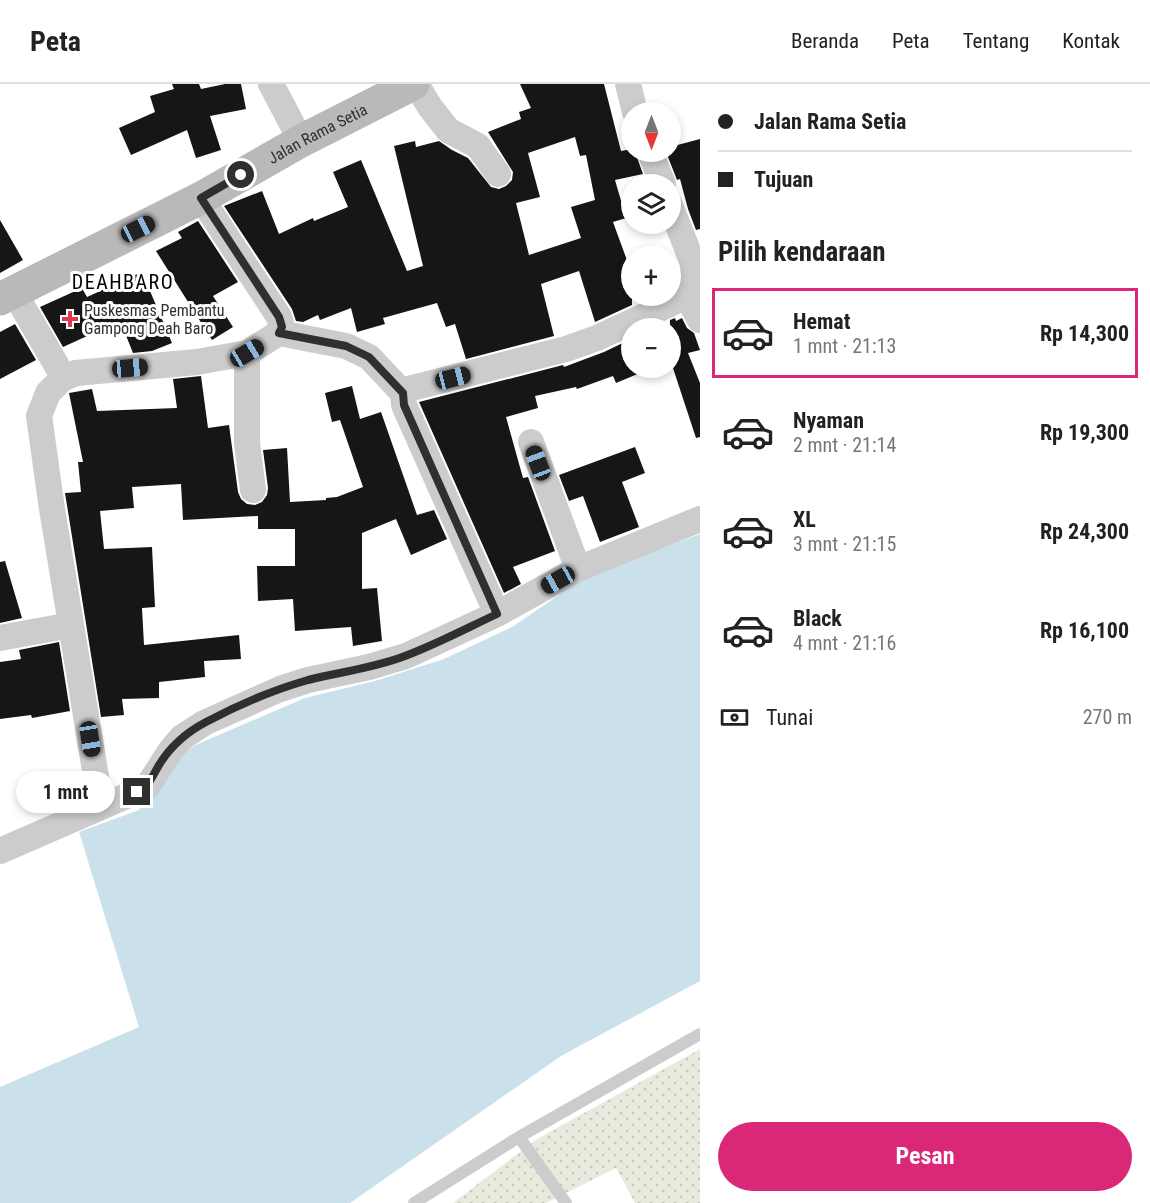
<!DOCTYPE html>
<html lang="id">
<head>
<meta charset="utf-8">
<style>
  :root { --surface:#fff; --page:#f6f6f6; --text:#222; --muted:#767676; --line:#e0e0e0; --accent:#db2777 }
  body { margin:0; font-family:"Roboto Condensed",sans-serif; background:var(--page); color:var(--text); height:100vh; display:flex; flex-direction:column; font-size:22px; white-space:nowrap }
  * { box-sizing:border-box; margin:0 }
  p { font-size:20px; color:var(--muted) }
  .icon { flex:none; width:33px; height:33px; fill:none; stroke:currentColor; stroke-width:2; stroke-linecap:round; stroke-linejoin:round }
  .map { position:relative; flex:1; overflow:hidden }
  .side { display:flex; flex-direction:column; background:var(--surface); width:450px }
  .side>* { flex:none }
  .top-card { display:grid; align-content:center; height:132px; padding:0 18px; background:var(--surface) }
  .needle { width:39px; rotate:180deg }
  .controls { position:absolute; left:621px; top:18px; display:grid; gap:12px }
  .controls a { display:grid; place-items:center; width:60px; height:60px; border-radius:50%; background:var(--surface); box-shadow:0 3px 9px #0003; font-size:30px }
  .end { position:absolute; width:27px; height:27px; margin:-14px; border:8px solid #2f2f2f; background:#fff; box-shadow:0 0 0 3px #fff }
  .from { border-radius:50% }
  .bubble { position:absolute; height:42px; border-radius:21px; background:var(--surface); box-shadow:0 3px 9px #0003; font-size:20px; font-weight:700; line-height:42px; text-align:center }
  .car { position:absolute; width:18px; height:36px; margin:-18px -9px; border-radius:8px; box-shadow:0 0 4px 2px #0007; background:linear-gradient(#222 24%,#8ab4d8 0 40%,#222 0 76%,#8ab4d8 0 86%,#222 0) }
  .top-card b { display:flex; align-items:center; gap:21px; height:57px; font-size:22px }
  .top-card b+b { border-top:2px solid var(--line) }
  .top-card i { width:15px; height:15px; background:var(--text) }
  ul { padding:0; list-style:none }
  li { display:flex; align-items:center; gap:18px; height:90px; margin:0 12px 9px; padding:0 6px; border:3px solid transparent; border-radius:0px }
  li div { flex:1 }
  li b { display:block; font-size:22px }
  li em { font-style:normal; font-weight:700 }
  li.selected { border-color:var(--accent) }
  li>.icon { width:54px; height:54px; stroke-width:1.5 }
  h2 { padding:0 18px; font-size:27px; line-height:72px }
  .pay { display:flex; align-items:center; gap:15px; height:66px; padding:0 18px; font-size:22px }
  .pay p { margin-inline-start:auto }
  .primary-button { display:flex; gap:12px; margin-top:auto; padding:12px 18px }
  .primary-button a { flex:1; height:69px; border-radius:36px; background:var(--accent); color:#fff; font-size:24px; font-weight:700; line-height:69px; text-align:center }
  header { display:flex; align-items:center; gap:36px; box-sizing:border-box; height:84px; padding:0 30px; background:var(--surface); border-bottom:2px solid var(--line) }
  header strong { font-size:28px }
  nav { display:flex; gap:33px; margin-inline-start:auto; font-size:21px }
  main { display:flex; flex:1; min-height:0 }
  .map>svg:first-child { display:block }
  .grass { fill:url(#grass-dots) }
  .water { fill:#cae0ea }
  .building { fill:#161616; fill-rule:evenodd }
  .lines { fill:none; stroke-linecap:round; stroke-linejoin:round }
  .lane { stroke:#ccc; stroke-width:12 }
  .street { stroke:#ccc; stroke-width:26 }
  .secondary { stroke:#b9b9b9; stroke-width:33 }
  .route { stroke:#2f2f2f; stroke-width:8 }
  .poi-dot { fill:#de394e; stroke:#fff; stroke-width:2 }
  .labels { text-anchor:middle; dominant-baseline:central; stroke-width:6; stroke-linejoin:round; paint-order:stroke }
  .street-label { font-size:16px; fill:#2f2f2f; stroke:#fff }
  .poi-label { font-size:16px; fill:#2f2f2f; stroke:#fff; text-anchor:start }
  .quarter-label { font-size:20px; letter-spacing:1.5px; fill:#000; stroke:#fff }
</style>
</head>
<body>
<header>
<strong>Peta</strong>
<nav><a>Beranda</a><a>Peta</a><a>Tentang</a><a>Kontak</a></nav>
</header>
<main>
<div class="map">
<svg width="700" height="1119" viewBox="0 0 700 1119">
  <defs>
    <pattern id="grass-dots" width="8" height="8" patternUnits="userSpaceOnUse" patternTransform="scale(1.5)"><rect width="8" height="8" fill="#e6ebdd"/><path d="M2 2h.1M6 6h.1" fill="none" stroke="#c6cabe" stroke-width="1.8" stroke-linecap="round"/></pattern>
  </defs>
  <rect width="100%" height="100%" fill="#fff"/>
  <path class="grass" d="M700,965V1119H635L616,1084L546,1119H453L537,1055Z"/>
  <path class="water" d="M700,450V897L561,972L350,1119H0V1003L139,943L79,748L139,726L160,684L191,663L305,614L375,597L444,575L512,543L584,494Z"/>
  <path class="building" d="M172,0H199L201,5L225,0H241L246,25L210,32L221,66L196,74L187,46L131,71L119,44L155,28L150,12L174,5Z
    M520,0H604L621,67L632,65V68H635L643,90L615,96L626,134L613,138L632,190V221L595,238L579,187L541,200L554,252L466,275L455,240L446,243L437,219L383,234L385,240L357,248L351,224L320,236L318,231L303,238L296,237L292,225L224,122L262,107L279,150L313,134L314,137L348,123L333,88L361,76L407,187L423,182L394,62L415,57L416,63L439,57L452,66L468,74L491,103L499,105L506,102L512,96L513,88L488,48L521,35L519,28L531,24ZM575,53L580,72L586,71L595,116L571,123L581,154L529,171L516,119L540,113L528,69Z
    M700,55V145L696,146L688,125L680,95L677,96L666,68H670V63Z
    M0,136L23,176L0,189Z
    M198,137L238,198L213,212L233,243L212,256L156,167L182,154L178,148Z
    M142,188L172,259L152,267L133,269L121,239L118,238L63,263L40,223L82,204L87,213Z
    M675,234L676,237L682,234L687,244L694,249L700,266L688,269L700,299V353L696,354L670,275V236Z
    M15,240L36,276L0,295V248Z
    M627,257L632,269V284H637L640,289L616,299L613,292L577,305L576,303L535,312L538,324L506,333L523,394L528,393L555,467L513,483L521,500L504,509L419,318L563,281L564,283L604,268Z
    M201,292L208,344L229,341L238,408L241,415L247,420L255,421L262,418L267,411L268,404L263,366L287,364L290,418L326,416V414L337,413L363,403L340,336L332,338L325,309L352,302L360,335L381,328L417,431L434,426L447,455L411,471L396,435L362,449V505L377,504L382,557L353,562L351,543L295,547L293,515L258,517L257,482H295V445H258V432L183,436L181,400L132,403L134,424L100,427L104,465L152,463L155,523L142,524L144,561L239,551L241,575L204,577L205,593L159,598V614L122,615L124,631L101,633L65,409L81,408L78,378H83L69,309L92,305L97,327L177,324L173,295Z
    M635,363L645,389L622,398L639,443L600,458L583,412L569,417L559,391Z
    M5,477L22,534L0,539V478Z
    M59,558L70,627L32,634L31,631L0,635V578L21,575L19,566Z"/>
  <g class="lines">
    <path class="lane" d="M519,1053L566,1119
      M414,1119L519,1053L700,950"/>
    <path class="street" d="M271,0L301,57
      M416,0L430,23L448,46L478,62L498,90
      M628,0L635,28
      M650,68L663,100
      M670,121L694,182L687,212L700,236
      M14,208L64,294
      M279,249L346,262L369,273L403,309L404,321L497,530
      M247,269V359L253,406
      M403,309L408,305L566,265L597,254L687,212
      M531,358L578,485
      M0,554L71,541
      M101,723L52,425L39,332L48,309L62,295L76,289L197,278L247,269L279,249L282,243L279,233L201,114
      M0,767L147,703L171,666L181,654L204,639L280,605L308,596L369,583L406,572L497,530L578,485L700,435"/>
    <path class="secondary" id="s1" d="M0,215L201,114L301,57L413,0"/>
  </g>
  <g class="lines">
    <path class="route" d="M137,708C150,701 152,693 159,681C170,663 187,648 206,638C238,621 273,606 308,596C340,588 374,584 405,572C437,560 467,544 497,530L404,321L403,309L369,273L346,262L279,249L282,243L279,233L201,114L241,91"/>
  </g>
  <path class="poi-dot" d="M67 226h6v6h6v6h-6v6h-6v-6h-6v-6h6z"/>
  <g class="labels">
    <g class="street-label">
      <text stroke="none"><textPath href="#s1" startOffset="358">Jalan Rama Setia</textPath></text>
    </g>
    <g class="poi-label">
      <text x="84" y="226">Puskesmas Pembantu<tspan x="84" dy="18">Gampong Deah Baro</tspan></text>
    </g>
    <g class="quarter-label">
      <text x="123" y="198">DEAHBARO</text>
    </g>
  </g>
</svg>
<div class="controls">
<a><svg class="needle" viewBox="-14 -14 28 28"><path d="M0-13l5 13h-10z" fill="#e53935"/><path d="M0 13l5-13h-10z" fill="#767676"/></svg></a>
<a><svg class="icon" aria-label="layers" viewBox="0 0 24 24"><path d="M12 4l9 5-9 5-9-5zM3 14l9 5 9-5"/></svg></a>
<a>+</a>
<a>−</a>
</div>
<i class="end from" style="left:241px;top:91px"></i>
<i class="end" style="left:137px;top:708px"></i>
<div class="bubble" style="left:16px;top:687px;width:99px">1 mnt</div>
<i class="car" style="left:138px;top:145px;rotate:63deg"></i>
<i class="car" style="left:247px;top:269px;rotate:59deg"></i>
<i class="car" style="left:130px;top:284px;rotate:85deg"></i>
<i class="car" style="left:453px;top:294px;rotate:76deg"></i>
<i class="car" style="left:538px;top:379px;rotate:339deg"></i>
<i class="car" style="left:558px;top:496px;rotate:241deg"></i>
<i class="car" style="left:90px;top:655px;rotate:171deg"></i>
</div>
<section class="side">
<div class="top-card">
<b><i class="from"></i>Jalan Rama Setia</b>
<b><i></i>Tujuan</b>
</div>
<h2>Pilih kendaraan</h2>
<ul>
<li class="selected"><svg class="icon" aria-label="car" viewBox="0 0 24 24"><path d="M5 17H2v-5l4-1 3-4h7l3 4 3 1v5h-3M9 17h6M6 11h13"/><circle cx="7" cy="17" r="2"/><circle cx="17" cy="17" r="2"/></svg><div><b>Hemat</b><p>1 mnt · 21:13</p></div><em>Rp 14,300</em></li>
<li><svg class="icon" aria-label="car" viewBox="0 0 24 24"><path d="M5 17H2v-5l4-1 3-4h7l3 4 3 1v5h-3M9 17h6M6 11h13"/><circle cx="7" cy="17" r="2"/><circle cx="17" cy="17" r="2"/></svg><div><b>Nyaman</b><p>2 mnt · 21:14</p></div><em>Rp 19,300</em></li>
<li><svg class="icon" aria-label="car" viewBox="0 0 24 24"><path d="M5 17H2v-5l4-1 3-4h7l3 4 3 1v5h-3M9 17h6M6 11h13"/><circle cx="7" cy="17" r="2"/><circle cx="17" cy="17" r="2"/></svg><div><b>XL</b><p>3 mnt · 21:15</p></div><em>Rp 24,300</em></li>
<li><svg class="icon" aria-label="car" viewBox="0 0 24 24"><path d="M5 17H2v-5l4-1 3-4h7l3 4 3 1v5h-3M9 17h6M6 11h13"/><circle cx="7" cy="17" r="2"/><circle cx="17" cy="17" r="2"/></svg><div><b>Black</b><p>4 mnt · 21:16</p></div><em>Rp 16,100</em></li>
</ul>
<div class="pay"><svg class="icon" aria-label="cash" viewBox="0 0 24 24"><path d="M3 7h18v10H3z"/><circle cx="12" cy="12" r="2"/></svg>Tunai<p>270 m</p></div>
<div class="primary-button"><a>Pesan</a></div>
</section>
</main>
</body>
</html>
